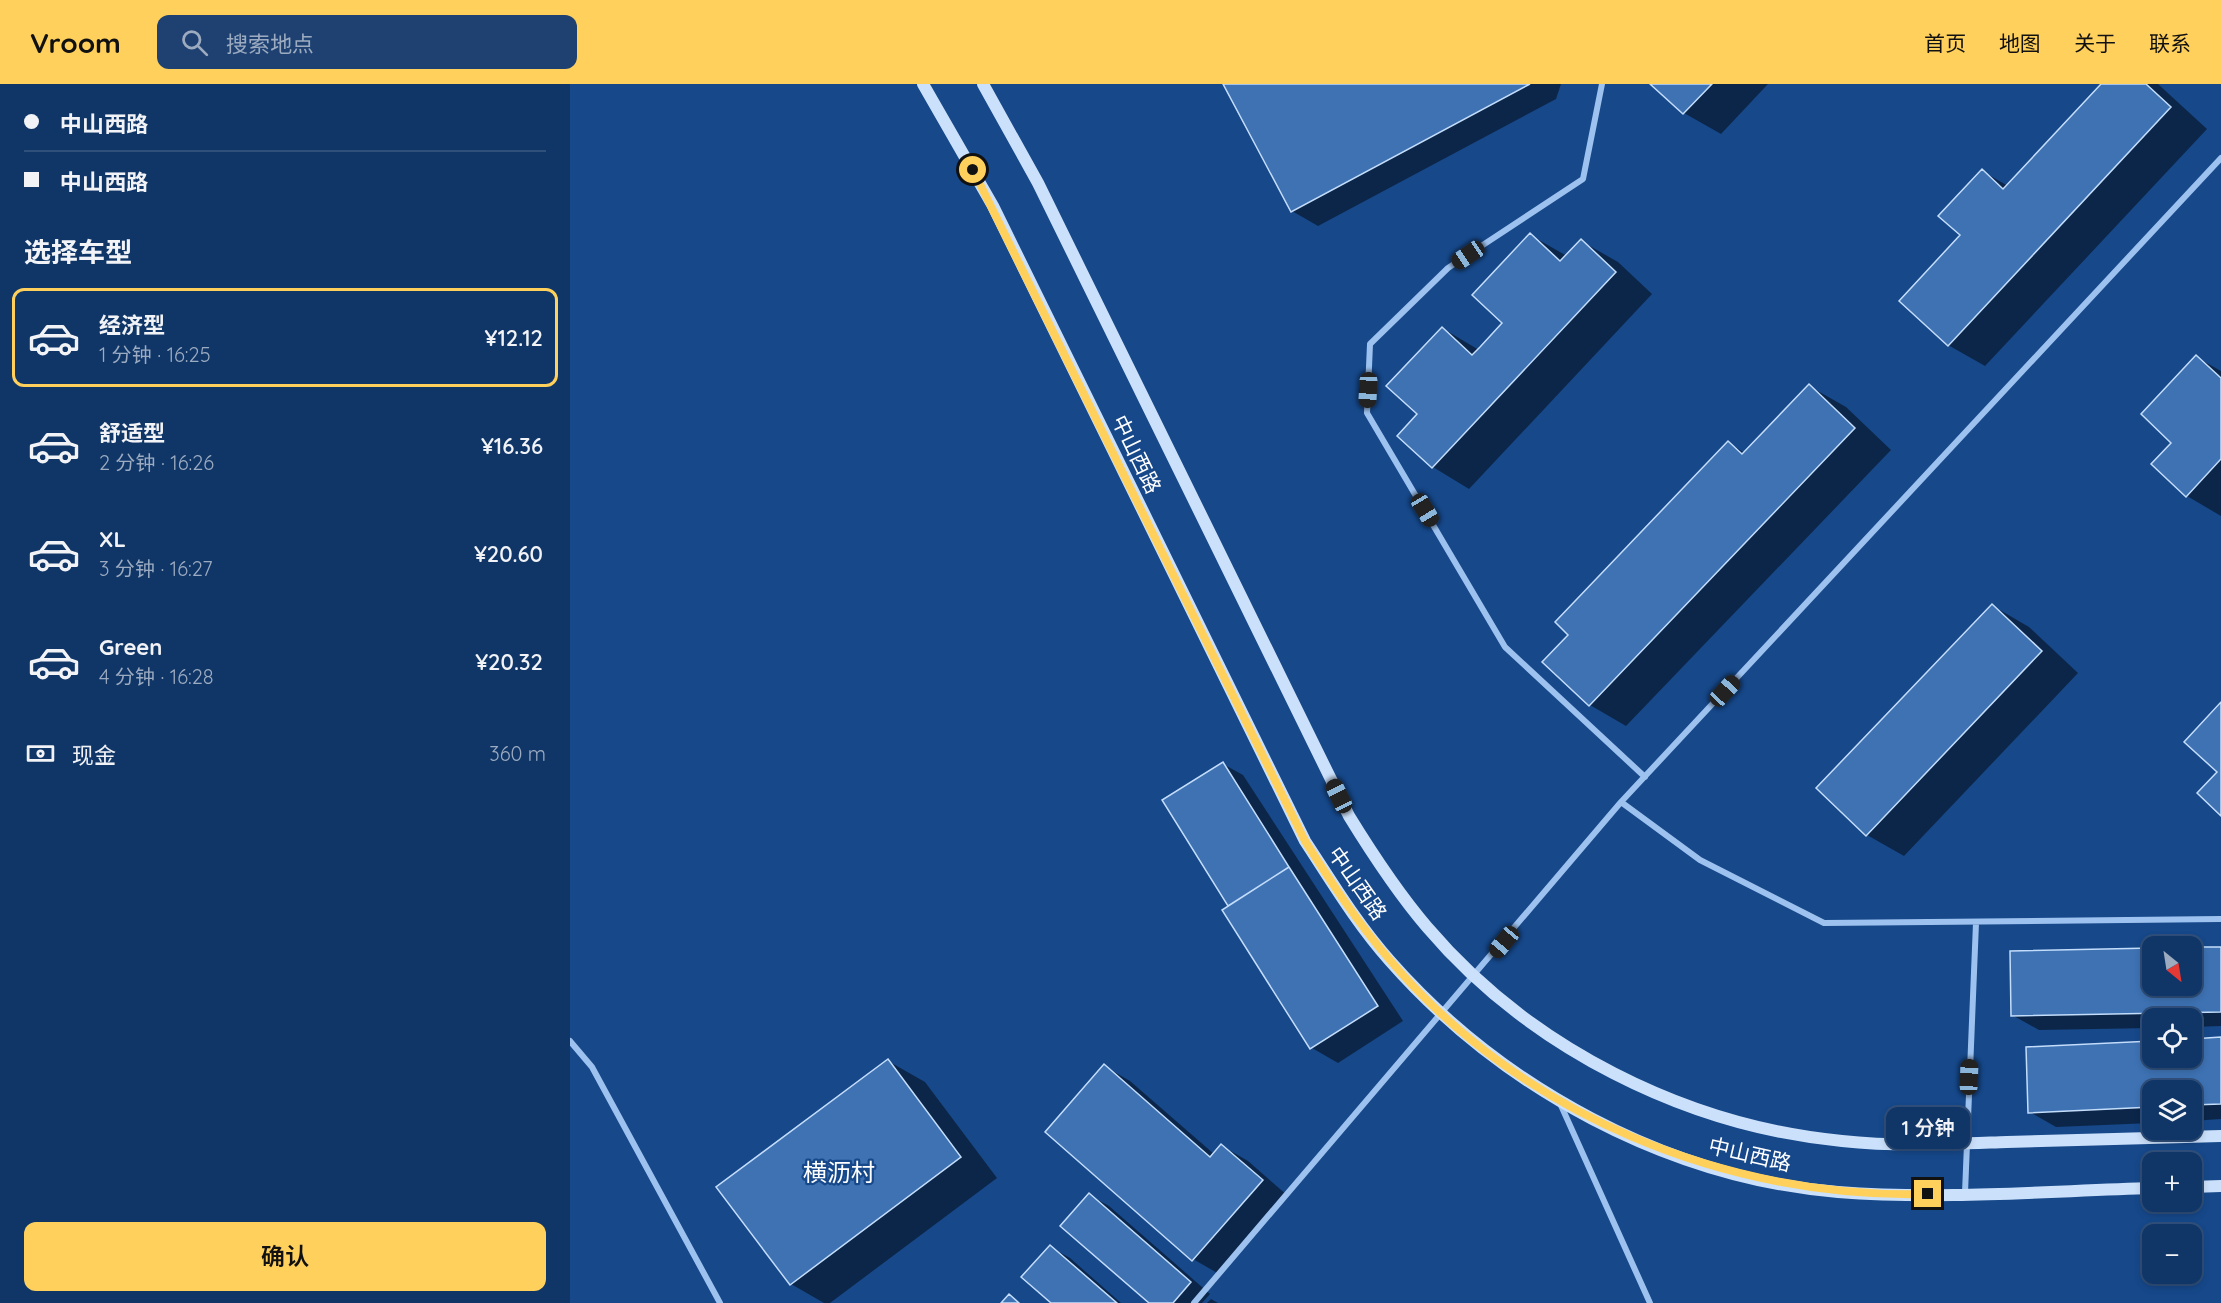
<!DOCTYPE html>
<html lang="zh">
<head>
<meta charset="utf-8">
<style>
  :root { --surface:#103668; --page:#1e4171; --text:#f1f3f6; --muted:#9cabc0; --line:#30507c; --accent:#ffd05c }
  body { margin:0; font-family:Quicksand,"Noto Sans SC",sans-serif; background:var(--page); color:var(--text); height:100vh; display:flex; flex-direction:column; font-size:22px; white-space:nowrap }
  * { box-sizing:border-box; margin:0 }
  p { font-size:20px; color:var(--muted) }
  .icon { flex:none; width:33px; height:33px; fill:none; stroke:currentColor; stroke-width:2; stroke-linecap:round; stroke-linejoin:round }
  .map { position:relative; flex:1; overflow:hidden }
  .panel { display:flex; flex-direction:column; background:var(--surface); width:570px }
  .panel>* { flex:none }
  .hud { display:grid; align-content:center; height:132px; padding:0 24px; background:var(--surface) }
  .needle { width:39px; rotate:150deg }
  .buttons { position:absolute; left:1572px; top:852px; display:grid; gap:12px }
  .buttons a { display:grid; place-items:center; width:60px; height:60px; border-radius:12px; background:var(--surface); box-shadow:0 3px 9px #0003,0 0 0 2px var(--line); font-size:30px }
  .end { position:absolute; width:27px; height:27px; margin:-14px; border:8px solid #ffd05c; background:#111; box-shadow:0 0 0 3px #111 }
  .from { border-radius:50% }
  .bubble { position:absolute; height:42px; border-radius:12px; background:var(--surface); box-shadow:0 3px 9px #0003,0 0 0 2px var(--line); font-size:20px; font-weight:600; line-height:42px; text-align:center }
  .car { position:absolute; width:18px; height:36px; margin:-18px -9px; border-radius:8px; box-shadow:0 0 4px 2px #0007; background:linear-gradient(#222 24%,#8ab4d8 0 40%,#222 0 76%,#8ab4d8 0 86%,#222 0) }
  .hud b { display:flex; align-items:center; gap:21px; height:57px; font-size:22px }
  .hud b+b { border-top:2px solid var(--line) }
  .hud i { width:15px; height:15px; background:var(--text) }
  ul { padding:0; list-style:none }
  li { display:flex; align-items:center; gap:18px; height:99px; margin:0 12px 9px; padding:0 12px; border:3px solid transparent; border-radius:12px }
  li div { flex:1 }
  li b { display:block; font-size:22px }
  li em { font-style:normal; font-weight:600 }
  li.current { border-color:var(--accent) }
  li>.icon { width:54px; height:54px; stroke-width:1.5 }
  h2 { padding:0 24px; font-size:27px; line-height:72px }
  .pay { display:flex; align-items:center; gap:15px; height:66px; padding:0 24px; font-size:22px }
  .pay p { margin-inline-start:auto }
  .action { display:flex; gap:12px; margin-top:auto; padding:12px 24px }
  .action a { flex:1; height:69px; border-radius:12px; background:var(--accent); color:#111; font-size:24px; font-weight:600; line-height:69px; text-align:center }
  header { display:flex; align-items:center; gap:36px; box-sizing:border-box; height:84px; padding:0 30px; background:var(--accent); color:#111 }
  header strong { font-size:28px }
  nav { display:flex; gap:33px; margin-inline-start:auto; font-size:21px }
  .search { width:420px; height:54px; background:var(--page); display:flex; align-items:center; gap:15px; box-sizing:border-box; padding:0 21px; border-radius:12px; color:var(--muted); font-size:22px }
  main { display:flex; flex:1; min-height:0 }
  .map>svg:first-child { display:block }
  .shadow { fill:#0007 }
  .building { fill:#3e72b3; stroke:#c4ddfb; stroke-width:1.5 }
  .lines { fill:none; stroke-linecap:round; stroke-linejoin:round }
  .minor { stroke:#9ec2ef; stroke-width:6 }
  .secondary { stroke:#cbe0fa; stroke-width:12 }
  .route { stroke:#ffd05c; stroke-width:8 }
  .labels { text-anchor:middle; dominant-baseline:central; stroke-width:4.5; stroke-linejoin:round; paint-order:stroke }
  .street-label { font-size:21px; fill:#fff; stroke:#16488a }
  .quarter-label { font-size:24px; fill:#fff; stroke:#16488a }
</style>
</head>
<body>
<header>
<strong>Vroom</strong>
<div class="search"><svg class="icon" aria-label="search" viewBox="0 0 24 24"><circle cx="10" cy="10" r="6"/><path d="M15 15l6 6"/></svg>搜索地点</div>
<nav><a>首页</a><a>地图</a><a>关于</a><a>联系</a></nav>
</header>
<main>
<section class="panel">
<div class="hud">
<b><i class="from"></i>中山西路</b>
<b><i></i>中山西路</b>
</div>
<h2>选择车型</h2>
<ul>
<li class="current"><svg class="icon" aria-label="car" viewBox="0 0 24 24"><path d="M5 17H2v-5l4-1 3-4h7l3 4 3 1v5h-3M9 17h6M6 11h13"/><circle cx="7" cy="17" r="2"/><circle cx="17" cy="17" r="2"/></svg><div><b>经济型</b><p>1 分钟 · 16:25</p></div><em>¥12.12</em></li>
<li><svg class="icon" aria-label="car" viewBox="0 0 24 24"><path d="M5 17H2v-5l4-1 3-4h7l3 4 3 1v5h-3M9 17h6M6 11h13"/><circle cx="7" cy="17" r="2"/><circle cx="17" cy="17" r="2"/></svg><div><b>舒适型</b><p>2 分钟 · 16:26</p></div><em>¥16.36</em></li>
<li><svg class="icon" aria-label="car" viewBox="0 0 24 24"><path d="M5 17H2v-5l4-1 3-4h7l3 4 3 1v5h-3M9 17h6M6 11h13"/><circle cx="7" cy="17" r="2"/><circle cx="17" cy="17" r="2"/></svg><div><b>XL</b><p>3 分钟 · 16:27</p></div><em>¥20.60</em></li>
<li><svg class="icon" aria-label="car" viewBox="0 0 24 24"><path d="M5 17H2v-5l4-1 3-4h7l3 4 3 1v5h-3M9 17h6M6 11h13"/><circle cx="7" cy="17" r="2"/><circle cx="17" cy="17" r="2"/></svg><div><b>Green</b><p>4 分钟 · 16:28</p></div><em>¥20.32</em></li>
</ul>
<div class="pay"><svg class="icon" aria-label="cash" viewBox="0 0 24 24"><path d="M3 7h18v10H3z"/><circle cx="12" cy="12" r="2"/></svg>现金<p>360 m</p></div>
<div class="action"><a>确认</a></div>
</section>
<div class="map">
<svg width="1651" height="1219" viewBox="0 0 1651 1219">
  <rect width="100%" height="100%" fill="#16488a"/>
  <path class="shadow" d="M655,0H991L986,15L748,142L722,127Z
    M1083,0H1198L1151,50L1114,29Z
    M1533,0H1588L1637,45L1415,282L1378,261L1392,151L1412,87L1438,102Z
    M960,151L997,172L1011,157L1048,178L1082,210L899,405L863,383L849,330L872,244L909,266L934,239Z
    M1626,273L1651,287V432L1617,412L1603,359Z
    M1239,302L1276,323L1321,366L1056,642L1020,621L1000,551L1159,359L1175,369Z
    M1423,522L1459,543L1508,589L1334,772L1297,751Z
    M653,680L673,691L833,937L768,979L742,964L654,826L661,822Z
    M1651,864V942L1622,943V934H1582V944L1469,946L1442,931L1441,869L1582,866V902H1622V865Z
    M1651,955V1035L1622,1037V1006H1582V1039L1486,1043L1460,1028L1457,964L1582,958V974H1622V956Z
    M318,977L355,998L427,1094L260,1219H254L221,1200Z
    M534,982L560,997L644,1070L652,1062L678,1077L718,1112L649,1190L623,1175Z
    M519,1111L539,1122L640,1210L632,1219H581Z
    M480,1163L500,1174L551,1219H483Z
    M641,1215L648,1219H637Z"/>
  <path class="building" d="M653,0H960L721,128Z
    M1080,0H1142L1113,30Z
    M1531,0H1576L1601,23L1378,262L1329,217L1390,151L1368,132L1412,85L1433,105Z
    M960,149L990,177L1011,155L1046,188L862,384L827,352L847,330L816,302L872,243L902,271L910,263L932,239L902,211Z
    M1626,271L1651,294V375L1616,413L1581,380L1601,359L1571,330Z
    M1239,300L1285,344L1019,622L972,578L998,551L985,538L1158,357L1172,370Z
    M1422,520L1472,567L1296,752L1246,704Z
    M1651,618V732L1627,709L1647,688L1614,658Z
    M653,678L719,783L658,822L592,716Z
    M719,783L808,922L740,965L652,826Z
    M1622,863H1651V928L1441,932L1440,867L1582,864V902H1622Z
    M1651,953V1020L1622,1021V1006H1582V1023L1458,1029L1456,963L1582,957V974H1622V955Z
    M318,975L391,1073L220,1201L146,1103Z
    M534,980L640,1073L651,1060L693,1096L622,1177L475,1048Z
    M519,1109L621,1198L603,1219H579L490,1142Z
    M480,1161L547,1219H481L451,1193Z
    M439,1210L449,1219H431Z"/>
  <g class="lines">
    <path class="minor" d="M1032,0L1013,95L878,184L800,260L797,329L935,563L1075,693
      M1051,718L1130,776L1254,839L1651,835
      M0,957L22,983L150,1219
      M989,1017L1080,1219
      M1395,1109L1406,839
      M624,1219L1051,718L1651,74"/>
    <path class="secondary" d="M353,0L423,122L735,757C762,798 787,840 820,877C932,1004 1098,1094 1268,1108C1372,1116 1478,1107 1582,1104
      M413,0L468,99L779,732C803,771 827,808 857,843C959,963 1115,1042 1272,1057C1327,1063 1382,1060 1437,1058C1508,1056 1580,1054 1651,1052
      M1622,1103L1651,1102"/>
  </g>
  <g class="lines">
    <path class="route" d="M403,86L735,757C761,798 787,838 819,875C950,1031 1157,1115 1358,1110"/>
  </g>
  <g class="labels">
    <g class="street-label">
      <text transform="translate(567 370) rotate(64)">中山西路</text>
      <text transform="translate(788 799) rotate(55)">中山西路</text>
      <text transform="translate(1180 1070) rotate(13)">中山西路</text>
    </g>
    <g class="quarter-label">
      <text x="269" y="1088">横沥村</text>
    </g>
  </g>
</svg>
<div class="buttons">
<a><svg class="needle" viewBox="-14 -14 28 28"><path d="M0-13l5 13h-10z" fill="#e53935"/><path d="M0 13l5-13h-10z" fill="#9cabc0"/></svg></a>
<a><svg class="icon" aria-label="locate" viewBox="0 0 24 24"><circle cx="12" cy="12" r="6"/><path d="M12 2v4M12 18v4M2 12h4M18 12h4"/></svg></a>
<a><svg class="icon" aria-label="layers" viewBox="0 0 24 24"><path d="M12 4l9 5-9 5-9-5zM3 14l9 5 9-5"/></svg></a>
<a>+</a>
<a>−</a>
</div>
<i class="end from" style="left:403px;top:86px"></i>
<i class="end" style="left:1358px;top:1110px"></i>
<div class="bubble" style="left:1316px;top:1023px;width:84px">1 分钟</div>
<i class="car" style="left:898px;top:171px;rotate:236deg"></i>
<i class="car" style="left:798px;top:306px;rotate:183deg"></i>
<i class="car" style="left:855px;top:426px;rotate:149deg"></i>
<i class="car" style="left:1155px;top:607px;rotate:43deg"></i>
<i class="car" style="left:769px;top:712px;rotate:334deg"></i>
<i class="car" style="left:934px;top:858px;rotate:220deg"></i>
<i class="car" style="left:1399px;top:993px;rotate:2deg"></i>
</div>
</main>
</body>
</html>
